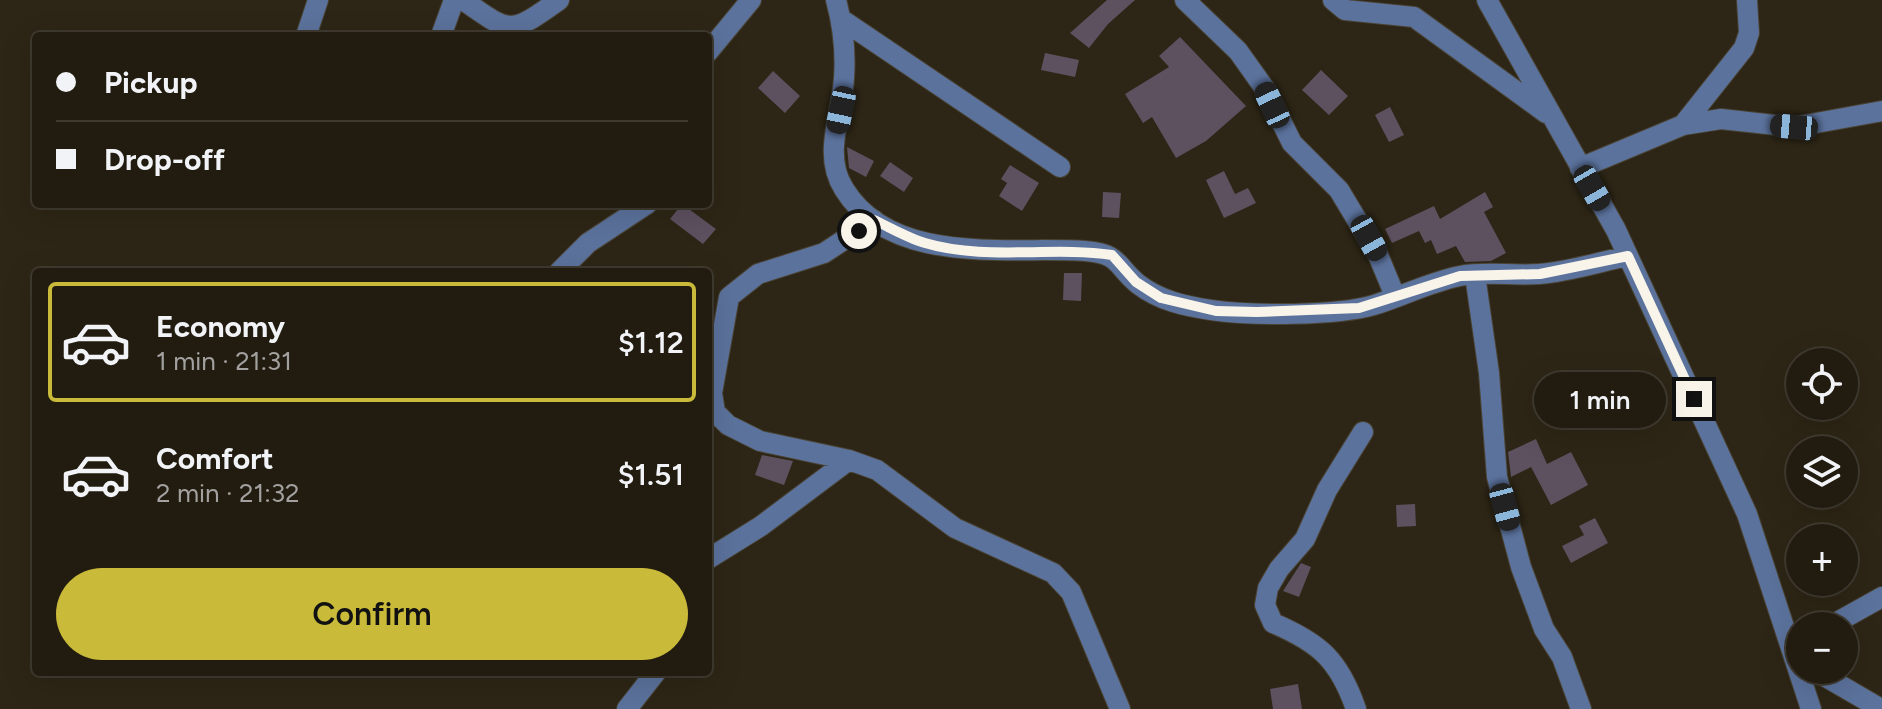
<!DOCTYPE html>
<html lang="en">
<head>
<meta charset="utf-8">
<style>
  :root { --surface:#221c10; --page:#2a2519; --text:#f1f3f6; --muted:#a2a19f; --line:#3f3a30; --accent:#caba3a }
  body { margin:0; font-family:Figtree,sans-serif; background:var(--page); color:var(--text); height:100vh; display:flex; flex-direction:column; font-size:30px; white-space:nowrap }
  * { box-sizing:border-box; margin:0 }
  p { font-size:26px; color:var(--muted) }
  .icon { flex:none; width:44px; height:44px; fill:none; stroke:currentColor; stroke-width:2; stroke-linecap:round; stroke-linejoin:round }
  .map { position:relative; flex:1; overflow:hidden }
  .details { position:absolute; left:32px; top:268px; width:680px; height:408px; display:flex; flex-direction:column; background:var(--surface); border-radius:8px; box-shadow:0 8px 32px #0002,0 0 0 2px var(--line) }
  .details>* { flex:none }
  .banner { position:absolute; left:32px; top:32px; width:680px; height:176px; border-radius:8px; box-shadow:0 8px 32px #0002,0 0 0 2px var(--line); display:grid; align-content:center; height:176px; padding:0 24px; background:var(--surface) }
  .buttons { position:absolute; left:1786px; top:348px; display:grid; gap:16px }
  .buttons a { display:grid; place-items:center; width:72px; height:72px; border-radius:50%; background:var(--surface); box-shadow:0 8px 32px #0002,0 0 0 2px var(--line); font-size:40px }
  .end { position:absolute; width:36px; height:36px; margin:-18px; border:10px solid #f9f4ea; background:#111; box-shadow:0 0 0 4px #111 }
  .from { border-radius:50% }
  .bubble { position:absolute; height:56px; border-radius:28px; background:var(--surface); box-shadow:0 8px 32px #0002,0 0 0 2px var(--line); font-size:26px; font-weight:600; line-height:56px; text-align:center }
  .car { position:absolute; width:24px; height:48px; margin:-24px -12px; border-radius:10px; box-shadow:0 0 6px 2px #0007; background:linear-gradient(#222 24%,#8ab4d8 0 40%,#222 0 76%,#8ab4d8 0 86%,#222 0) }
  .banner b { display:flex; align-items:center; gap:28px; height:76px; font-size:30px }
  .banner b+b { border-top:2px solid var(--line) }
  .banner i { width:20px; height:20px; background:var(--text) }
  ul { padding:14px 0 0; list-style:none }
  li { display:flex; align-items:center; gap:24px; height:120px; margin:0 16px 12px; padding:0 8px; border:4px solid transparent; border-radius:8px }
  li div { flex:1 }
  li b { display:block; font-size:30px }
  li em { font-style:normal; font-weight:600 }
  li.on { border-color:var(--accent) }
  li>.icon { width:72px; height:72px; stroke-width:1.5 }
  .action { display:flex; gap:16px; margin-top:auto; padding:16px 24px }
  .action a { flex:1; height:92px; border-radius:48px; background:var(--accent); color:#111; font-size:32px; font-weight:600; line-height:92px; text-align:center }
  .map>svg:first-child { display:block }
  .building { fill:#5d505f }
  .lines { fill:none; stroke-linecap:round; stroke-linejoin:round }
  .minor-casing { stroke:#4a4334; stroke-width:22 }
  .minor { stroke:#5b729c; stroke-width:20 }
  .route { stroke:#f9f4ea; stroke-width:10 }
</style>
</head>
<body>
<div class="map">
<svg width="1882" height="709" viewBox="0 0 1882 709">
  <rect width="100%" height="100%" fill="#2d2616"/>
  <path class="building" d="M1107,0H1135L1108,24L1089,48L1070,33Z
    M1180,37L1246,106L1206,141L1176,158L1152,117L1143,123L1125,94L1169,67L1159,56Z
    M1045,53L1079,60L1075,77L1041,70Z
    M1321,70L1348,96L1329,115L1302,90Z
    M773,71L800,96L785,113L758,88Z
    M1390,107L1404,135L1389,142L1375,115Z
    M847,147L874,161L866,177L849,168Z
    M890,162L913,178L904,192L880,176Z
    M1010,165L1039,183L1022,211L999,196L1007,183L1001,179Z
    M1224,171L1235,194L1248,188L1256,203L1224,218L1206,180Z
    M1103,192L1121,193L1119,218L1102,217Z
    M1485,192L1493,207L1484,212L1506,253L1491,261L1465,262L1456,246L1437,254L1431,240L1425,243L1419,231L1392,243L1385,229L1434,206L1440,219Z
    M682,204L716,229L703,244L670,219Z
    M1064,273H1082L1081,301L1063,300Z
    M1536,439L1547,464L1571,452L1588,485L1551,505L1531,467L1511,477L1508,452Z
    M762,455L793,461L784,485L755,475Z
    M1415,504L1416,526L1397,527L1396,505Z
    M1595,518L1608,543L1571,563L1562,546L1584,535L1579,526Z
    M1301,563L1311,567L1299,597L1283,591Z
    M1298,684L1302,709H1273L1270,689Z"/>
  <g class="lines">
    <g class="minor-casing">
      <path id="minor" d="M463,0C511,34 510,35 559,0
        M836,0C843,26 846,50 844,78C842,115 822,155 844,189C892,267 1009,246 1085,251C1121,254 1115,265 1138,284C1160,301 1185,306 1211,310C1251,316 1336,316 1374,305C1403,296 1430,282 1460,276C1486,271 1512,276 1539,274C1568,272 1599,262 1628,256
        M1185,0L1238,51L1265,89L1292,143L1339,190L1378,255L1395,296
        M1333,0L1345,10L1414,17L1546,113
        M1487,0L1616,230L1747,514L1811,709
        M841,19L1060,167
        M306,36L318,0
        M441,36L454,0
        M708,52L751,0
        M1683,125L1744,48L1749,33L1747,0
        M1580,168L1683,125L1721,119L1794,127L1882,111
        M874,220L824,253L758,274L729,297L712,393L715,412L728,425L760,441L849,460L877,470L955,528L1053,573L1071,592L1120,709
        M559,272L588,243L647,204
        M1475,275L1489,373L1497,477L1521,567L1544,629L1562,657L1581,709
        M708,559L761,526L849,460
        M1830,626L1882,597
        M1814,670L1881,709
        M627,709L656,672
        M1356,709C1339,660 1320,643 1273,623L1265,605L1268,588L1279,569L1305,539L1327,490L1363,432"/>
    </g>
    <use href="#minor" class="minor"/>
  </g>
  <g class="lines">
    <path class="route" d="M859,231L874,220C891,228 908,238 925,243C986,261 1050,246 1112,255L1136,282L1161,298L1216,311L1257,312L1359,308L1460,276L1540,274L1628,256L1694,399"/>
  </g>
</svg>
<div class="buttons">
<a><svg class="icon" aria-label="locate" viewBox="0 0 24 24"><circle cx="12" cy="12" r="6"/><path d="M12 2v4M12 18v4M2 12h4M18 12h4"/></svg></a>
<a><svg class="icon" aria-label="layers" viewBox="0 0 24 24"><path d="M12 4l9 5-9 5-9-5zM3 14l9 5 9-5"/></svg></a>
<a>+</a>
<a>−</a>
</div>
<i class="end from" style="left:859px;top:231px"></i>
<i class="end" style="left:1694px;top:399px"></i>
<div class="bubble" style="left:1534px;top:372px;width:132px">1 min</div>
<i class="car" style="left:1272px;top:105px;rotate:335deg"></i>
<i class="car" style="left:841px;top:110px;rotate:192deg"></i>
<i class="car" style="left:1794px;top:127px;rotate:275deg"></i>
<i class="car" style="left:1592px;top:188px;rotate:150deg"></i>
<i class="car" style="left:1369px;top:238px;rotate:151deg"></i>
<i class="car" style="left:1505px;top:507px;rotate:165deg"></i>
<div class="banner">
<b><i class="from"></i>Pickup</b>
<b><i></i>Drop-off</b>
</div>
<section class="details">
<ul>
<li class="on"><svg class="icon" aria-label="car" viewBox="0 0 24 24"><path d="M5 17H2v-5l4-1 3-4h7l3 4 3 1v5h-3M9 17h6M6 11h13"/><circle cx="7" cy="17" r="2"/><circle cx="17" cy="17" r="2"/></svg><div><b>Economy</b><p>1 min · 21:31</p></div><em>$1.12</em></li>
<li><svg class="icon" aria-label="car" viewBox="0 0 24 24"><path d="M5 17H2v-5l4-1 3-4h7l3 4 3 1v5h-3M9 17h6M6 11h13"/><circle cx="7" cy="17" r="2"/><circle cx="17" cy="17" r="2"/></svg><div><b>Comfort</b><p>2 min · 21:32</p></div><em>$1.51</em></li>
</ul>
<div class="action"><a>Confirm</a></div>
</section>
</div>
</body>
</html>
